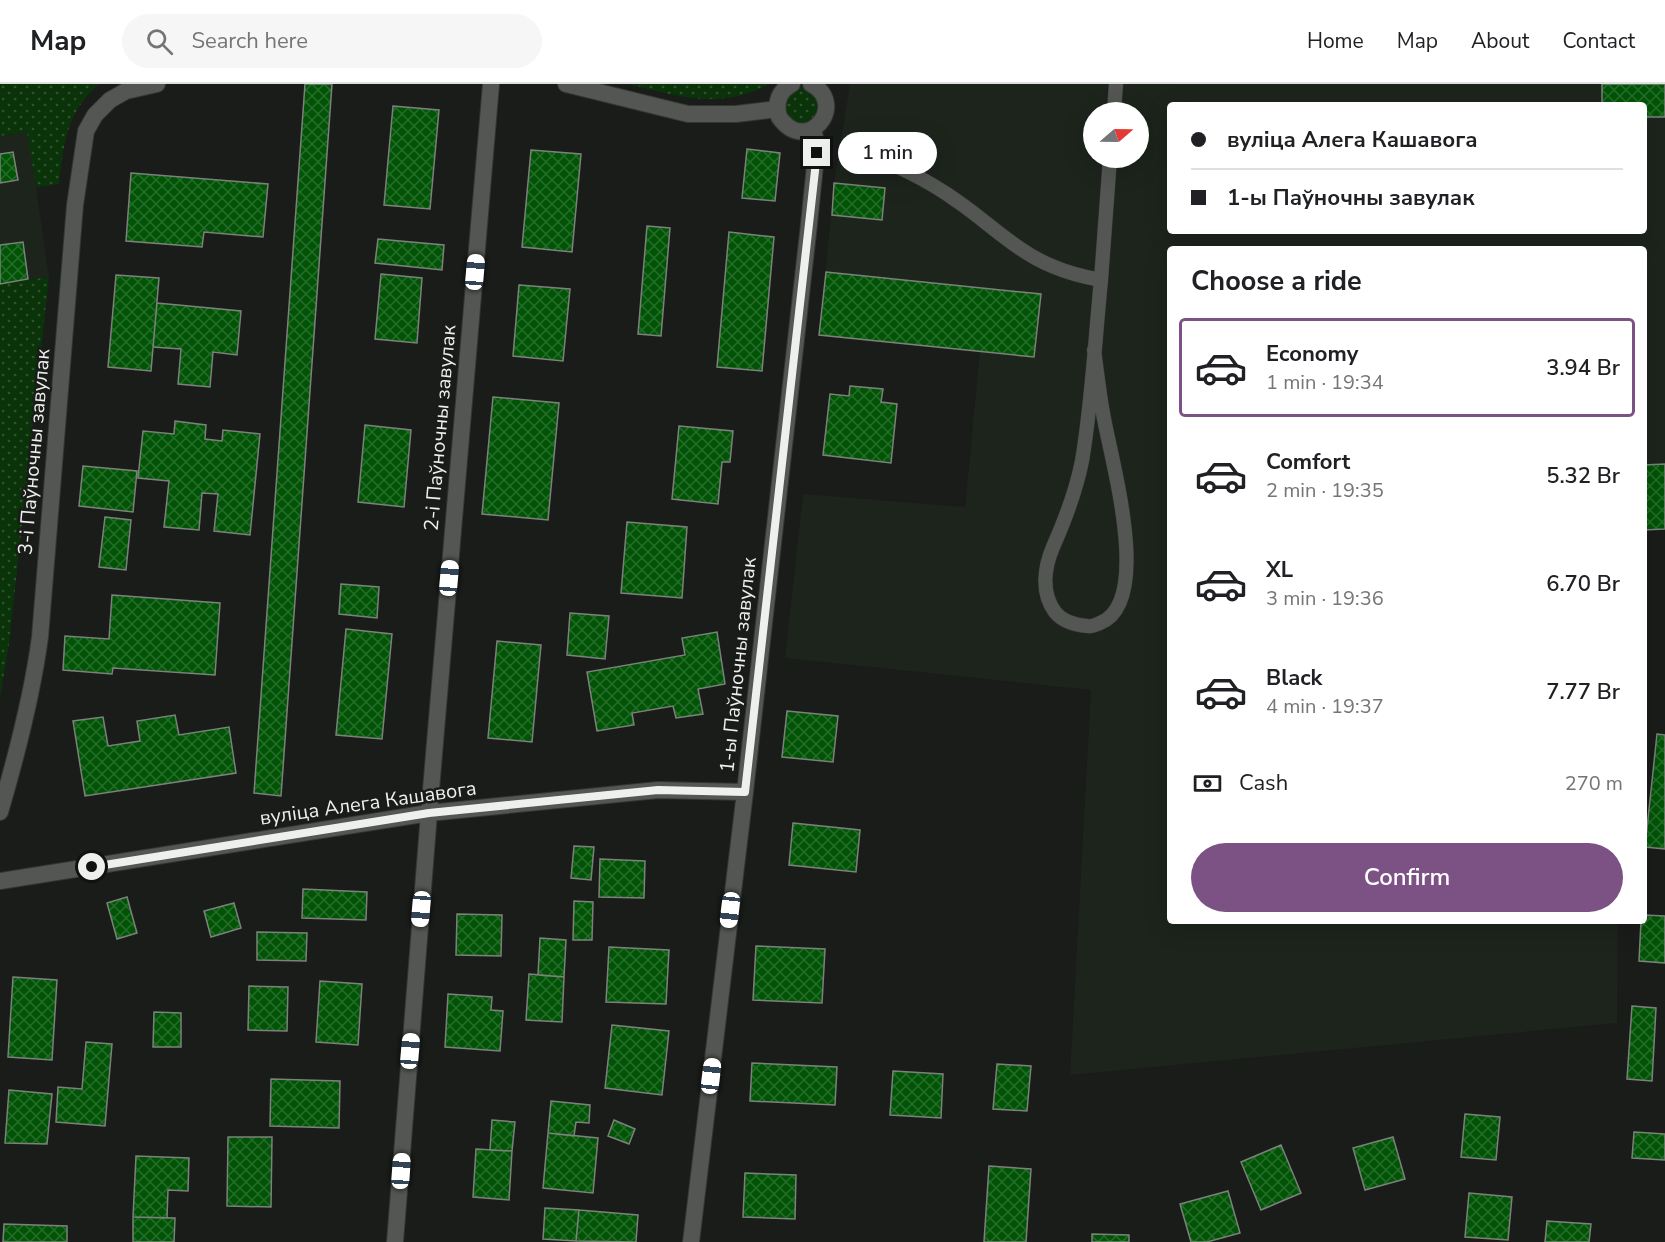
<!DOCTYPE html>
<html lang="en">
<head>
<meta charset="utf-8">
<style>
  :root { --surface:#fff; --page:#f6f6f6; --text:#202124; --muted:#757577; --line:#e0e0e0; --accent:#7c5184 }
  body { margin:0; font-family:"Nunito Sans",sans-serif; background:var(--page); color:var(--text); height:100vh; display:flex; flex-direction:column; font-size:22px; white-space:nowrap }
  * { box-sizing:border-box; margin:0 }
  p { font-size:20px; color:var(--muted) }
  .icon { flex:none; width:33px; height:33px; fill:none; stroke:currentColor; stroke-width:2; stroke-linecap:round; stroke-linejoin:round }
  .map { position:relative; flex:1; overflow:hidden }
  .panel { position:absolute; left:1167px; top:162px; width:480px; height:678px; display:flex; flex-direction:column; background:var(--surface); border-radius:6px; box-shadow:0 6px 24px #0002 }
  .panel>* { flex:none }
  .guide { position:absolute; left:1167px; top:18px; width:480px; height:132px; border-radius:6px; box-shadow:0 6px 24px #0002; display:grid; align-content:center; height:132px; padding:0 24px; background:var(--surface) }
  .needle { width:39px; rotate:70deg }
  .tools { position:absolute; left:1083px; top:18px; display:grid; gap:12px }
  .tools a { display:grid; place-items:center; width:66px; height:66px; border-radius:50%; background:var(--surface); box-shadow:0 6px 24px #0002; font-size:30px }
  .end { position:absolute; width:27px; height:27px; margin:-14px; border:8px solid #eef0ee; background:#111; box-shadow:0 0 0 3px #111 }
  .from { border-radius:50% }
  .bubble { position:absolute; height:42px; border-radius:21px; background:var(--surface); box-shadow:0 6px 24px #0002; font-size:20px; font-weight:600; line-height:42px; text-align:center }
  .car { position:absolute; width:18px; height:36px; margin:-18px -9px; border-radius:8px; box-shadow:0 0 4px 2px #0007; background:linear-gradient(#fff 24%,#345 0 40%,#fff 0 76%,#345 0 86%,#fff 0) }
  .guide b { display:flex; align-items:center; gap:21px; height:57px; font-size:22px }
  .guide b+b { border-top:2px solid var(--line) }
  .guide i { width:15px; height:15px; background:var(--text) }
  ul { padding:0; list-style:none }
  li { display:flex; align-items:center; gap:18px; height:99px; margin:0 12px 9px; padding:0 12px; border:3px solid transparent; border-radius:6px }
  li div { flex:1 }
  li b { display:block; font-size:22px }
  li em { font-style:normal; font-weight:600 }
  li.on { border-color:var(--accent) }
  li>.icon { width:54px; height:54px; stroke-width:1.5 }
  h2 { padding:0 24px; font-size:27px; line-height:72px }
  .pay { display:flex; align-items:center; gap:15px; height:66px; padding:0 24px; font-size:22px }
  .pay p { margin-inline-start:auto }
  .primary-button { display:flex; gap:12px; margin-top:auto; padding:12px 24px }
  .primary-button a { flex:1; height:69px; border-radius:36px; background:var(--accent); color:#fff; font-size:24px; font-weight:600; line-height:69px; text-align:center }
  header { display:flex; align-items:center; gap:36px; box-sizing:border-box; height:84px; padding:0 30px; background:var(--surface); border-bottom:2px solid var(--line) }
  header strong { font-size:28px }
  nav { display:flex; gap:33px; margin-inline-start:auto; font-size:21px }
  .search { width:420px; height:54px; background:var(--page); display:flex; align-items:center; gap:15px; box-sizing:border-box; padding:0 21px; border-radius:33px; color:var(--muted); font-size:22px }
  .map>svg:first-child { display:block }
  .built { fill:#1c241c; fill-rule:evenodd }
  .grass { fill:url(#grass-dots) }
  .building { fill:url(#building-cross-hatch); stroke:#7d817c; stroke-width:1.5 }
  .lines { fill:none; stroke-linecap:round; stroke-linejoin:round }
  .service-casing { stroke:#343633; stroke-width:15 }
  .minor-casing { stroke:#343633; stroke-width:18 }
  .service { stroke:#535652; stroke-width:14 }
  .minor { stroke:#535652; stroke-width:16 }
  .route { stroke:#eef0ee; stroke-width:8 }
  .labels { text-anchor:middle; dominant-baseline:central; stroke-width:5; stroke-linejoin:round; paint-order:stroke }
  .street-label { font-size:20px; fill:#eef0ee; stroke:#191c18 }
</style>
</head>
<body>
<header>
<strong>Map</strong>
<div class="search"><svg class="icon" aria-label="search" viewBox="0 0 24 24"><circle cx="10" cy="10" r="6"/><path d="M15 15l6 6"/></svg>Search here</div>
<nav><a>Home</a><a>Map</a><a>About</a><a>Contact</a></nav>
</header>
<div class="map">
<svg width="1665" height="1158" viewBox="0 0 1665 1158">
  <defs>
    <pattern id="grass-dots" width="8" height="8" patternUnits="userSpaceOnUse" patternTransform="scale(1.5)"><rect width="8" height="8" fill="#0a330a"/><path d="M2 2h.1M6 6h.1" fill="none" stroke="#2e512e" stroke-width="1.8" stroke-linecap="round"/></pattern>
    <pattern id="building-cross-hatch" width="8" height="8" patternUnits="userSpaceOnUse" patternTransform="scale(1.5)"><rect width="8" height="8" fill="#015406"/><path d="M0 0l8 8M0 8l8-8" fill="none" stroke="#266d2b"/></pattern>
  </defs>
  <rect width="100%" height="100%" fill="#191c18"/>
  <path class="built" d="M850,0H1665V445L1644,446V165H1170V837H1618L1617,939L1070,991L1091,606L785,574L803,410L965,423L980,267L819,251L834,99ZM1170,21H1644V147H1170ZM1094,28H1138V74H1094Z
    M28,48L49,193L0,200V52Z"/>
  <path class="grass" d="M0,0H99C66,29 64,59 59,100L36,103L27,48L0,52Z
    M629,0H770C721,26 679,13 629,0Z
    M802,3L809,5L818,13L819,31L804,42L787,36L783,18L796,4Z
    M49,193L9,560L0,613V200Z"/>
  <path class="building" d="M305,0H332L281,712L254,709Z
    M1602,0H1665V33H1644V21H1602Z
    M393,22L439,26L430,125L384,121Z
    M747,65L780,69L775,117L742,114Z
    M531,66L581,70L572,168L522,163Z
    M13,68L18,96L0,99V70Z
    M131,89L268,100L263,153L204,148L202,163L126,157Z
    M834,99L885,104L882,136L832,131Z
    M647,142L670,144L661,252L638,250Z
    M729,148L774,153L762,287L717,283Z
    M378,155L444,161L442,186L375,179Z
    M23,158L28,195L0,200V161Z
    M826,188L1041,210L1034,273L819,251Z
    M381,190L422,194L417,259L375,255Z
    M116,191L159,194L151,287L108,283Z
    M519,201L570,205L563,277L513,272Z
    M157,219L241,227L237,271L213,268L210,303L178,300L181,265L153,263Z
    M850,302L883,305L881,318L897,320L891,379L823,371L830,310L849,312Z
    M493,313L559,319L548,436L482,430Z
    M175,337L206,341L205,355L222,357L223,346L260,350L250,451L214,447L218,410L202,409L199,446L164,443L169,397L138,394L143,347L174,350Z
    M365,341L411,346L404,423L358,418Z
    M679,342L733,347L730,378H722L718,420L672,415Z
    M1665,380V445L1644,446V381Z
    M83,382L137,387L133,428L79,422Z
    M105,433L131,436L126,486L99,483Z
    M627,438L687,443L682,514L621,509Z
    M341,500L379,503L377,534L339,530Z
    M112,511L220,519L215,591L113,584L112,590L63,586L65,552L109,555Z
    M570,529L609,532L605,575L567,571Z
    M346,545L392,550L382,655L336,651Z
    M717,548L725,600L698,605L703,630L676,634L673,622L632,629L634,641L597,647L587,588L685,571L682,554Z
    M497,557L541,561L532,658L488,654Z
    M787,627L838,632L833,678L782,673Z
    M175,631L179,651L229,643L236,689L85,712L73,637L103,633L108,662L140,657L137,637Z
    M1657,650L1665,651V765L1645,763Z
    M793,739L860,746L856,788L789,781Z
    M574,762L594,763L591,796L571,794Z
    M600,775L645,777L644,814L599,813Z
    M303,805L367,808L366,836L302,834Z
    M127,813L137,849L117,855L107,819Z
    M574,817L593,818L592,856H573Z
    M234,819L241,844L211,853L204,827Z
    M457,830L502,831L501,872L456,871Z
    M1644,831L1665,832V879L1639,877L1641,837H1644Z
    M257,848L307,849L306,877L257,876Z
    M540,854L566,856L564,893L538,891Z
    M756,862L825,865L822,919L753,916Z
    M609,863L669,866L666,920L606,918Z
    M529,890L564,893L562,938L526,936Z
    M13,893L57,896L52,976L8,973Z
    M320,897L362,900L358,961L316,958Z
    M249,902L288,903L287,947L248,946Z
    M448,910L492,913L491,926L503,927L500,967L445,963Z
    M1632,922L1656,924L1652,997L1627,995Z
    M154,928L181,929V963H153Z
    M612,941L669,947L662,1011L605,1004Z
    M86,958L112,960L105,1042L56,1038L58,1003L82,1005Z
    M752,979L837,983L835,1021L750,1017Z
    M997,980L1031,982L1027,1027L993,1025Z
    M893,987L943,990L941,1034L890,1031Z
    M271,995L340,997L339,1044L270,1042Z
    M9,1006L52,1010L47,1060L5,1059Z
    M551,1017L590,1021L589,1039L576,1038L574,1052L548,1049Z
    M1465,1030L1500,1033L1496,1076L1461,1073Z
    M492,1036L515,1038L512,1067L490,1066Z
    M614,1036L635,1045L629,1060L608,1052Z
    M1634,1048L1665,1050V1076L1632,1074Z
    M548,1049L598,1054L593,1109L543,1104Z
    M228,1053H272L271,1123L227,1122Z
    M1393,1053L1405,1095L1365,1106L1353,1064Z
    M1281,1061L1301,1109L1261,1126L1241,1078Z
    M476,1065L512,1067L509,1116L473,1113Z
    M136,1072L189,1074L188,1107L168,1106L167,1134L133,1133Z
    M989,1082L1031,1085L1026,1158H984Z
    M745,1089L796,1091L795,1135L743,1133Z
    M1228,1107L1240,1149L1207,1158H1191L1180,1120Z
    M1469,1109L1512,1113L1508,1156L1465,1153Z
    M545,1124L579,1126L576,1157L543,1155Z
    M579,1126L638,1131L636,1158L576,1157Z
    M133,1133L175,1134L174,1158H133Z
    M1547,1137L1591,1140L1589,1158H1545Z
    M4,1140L67,1142V1158H3Z
    M1092,1150L1129,1151V1158H1092Z"/>
  <g class="lines">
    <g class="service-casing">
      <path id="service" d="M1114,28L1116,0
        M850,63C888,77 924,93 957,117C988,138 1017,168 1052,182C1068,189 1084,193 1101,196L1110,74
        M1094,266C1097,287 1099,308 1103,329C1110,373 1154,518 1100,539C1095,541 1092,543 1087,542C1075,541 1063,538 1055,528C1041,509 1044,484 1053,463C1065,436 1076,407 1082,377C1092,318 1095,256 1101,196"/>
    </g>
    <g class="minor-casing">
      <path id="minor" d="M566,0L688,30H736L777,25
        M792,0C779,7 775,18 779,33C807,73 849,20 811,0
        M0,728C17,670 32,613 40,553L75,121L86,47L95,31L110,16L126,7L157,0
        M0,797L429,729L658,706L745,708
        M395,1158L429,729L491,0
        M691,1158L745,708L809,140L817,62L813,45"/>
    </g>
    <use href="#service" class="service"/>
    <use href="#minor" class="minor"/>
  </g>
  <g class="lines">
    <path class="route" d="M92,783L429,729L658,706L745,708L817,69"/>
  </g>
  <g class="labels">
    <g class="street-label">
      <text transform="translate(440 344) rotate(-85)">2-і Паўночны завулак</text>
      <text transform="translate(34 368) rotate(-85)">3-і Паўночны завулак</text>
      <text transform="translate(738 581) rotate(-84)">1-ы Паўночны завулак</text>
      <text transform="translate(368 719) rotate(-8)">вуліца Алега Кашавога</text>
    </g>
  </g>
</svg>
<div class="tools">
<a><svg class="needle" viewBox="-14 -14 28 28"><path d="M0-13l5 13h-10z" fill="#e53935"/><path d="M0 13l5-13h-10z" fill="#757577"/></svg></a>
</div>
<i class="end from" style="left:92px;top:783px"></i>
<i class="end" style="left:817px;top:69px"></i>
<div class="bubble" style="left:838px;top:48px;width:99px">1 min</div>
<i class="car" style="left:475px;top:188px;rotate:5deg"></i>
<i class="car" style="left:449px;top:494px;rotate:5deg"></i>
<i class="car" style="left:421px;top:825px;rotate:185deg"></i>
<i class="car" style="left:730px;top:826px;rotate:187deg"></i>
<i class="car" style="left:410px;top:967px;rotate:5deg"></i>
<i class="car" style="left:711px;top:992px;rotate:7deg"></i>
<i class="car" style="left:401px;top:1087px;rotate:4deg"></i>
<div class="guide">
<b><i class="from"></i>вуліца Алега Кашавога</b>
<b><i></i>1-ы Паўночны завулак</b>
</div>
<section class="panel">
<h2>Choose a ride</h2>
<ul>
<li class="on"><svg class="icon" aria-label="car" viewBox="0 0 24 24"><path d="M5 17H2v-5l4-1 3-4h7l3 4 3 1v5h-3M9 17h6M6 11h13"/><circle cx="7" cy="17" r="2"/><circle cx="17" cy="17" r="2"/></svg><div><b>Economy</b><p>1 min · 19:34</p></div><em>3.94 Br</em></li>
<li><svg class="icon" aria-label="car" viewBox="0 0 24 24"><path d="M5 17H2v-5l4-1 3-4h7l3 4 3 1v5h-3M9 17h6M6 11h13"/><circle cx="7" cy="17" r="2"/><circle cx="17" cy="17" r="2"/></svg><div><b>Comfort</b><p>2 min · 19:35</p></div><em>5.32 Br</em></li>
<li><svg class="icon" aria-label="car" viewBox="0 0 24 24"><path d="M5 17H2v-5l4-1 3-4h7l3 4 3 1v5h-3M9 17h6M6 11h13"/><circle cx="7" cy="17" r="2"/><circle cx="17" cy="17" r="2"/></svg><div><b>XL</b><p>3 min · 19:36</p></div><em>6.70 Br</em></li>
<li><svg class="icon" aria-label="car" viewBox="0 0 24 24"><path d="M5 17H2v-5l4-1 3-4h7l3 4 3 1v5h-3M9 17h6M6 11h13"/><circle cx="7" cy="17" r="2"/><circle cx="17" cy="17" r="2"/></svg><div><b>Black</b><p>4 min · 19:37</p></div><em>7.77 Br</em></li>
</ul>
<div class="pay"><svg class="icon" aria-label="cash" viewBox="0 0 24 24"><path d="M3 7h18v10H3z"/><circle cx="12" cy="12" r="2"/></svg>Cash<p>270 m</p></div>
<div class="primary-button"><a>Confirm</a></div>
</section>
</div>
</body>
</html>
